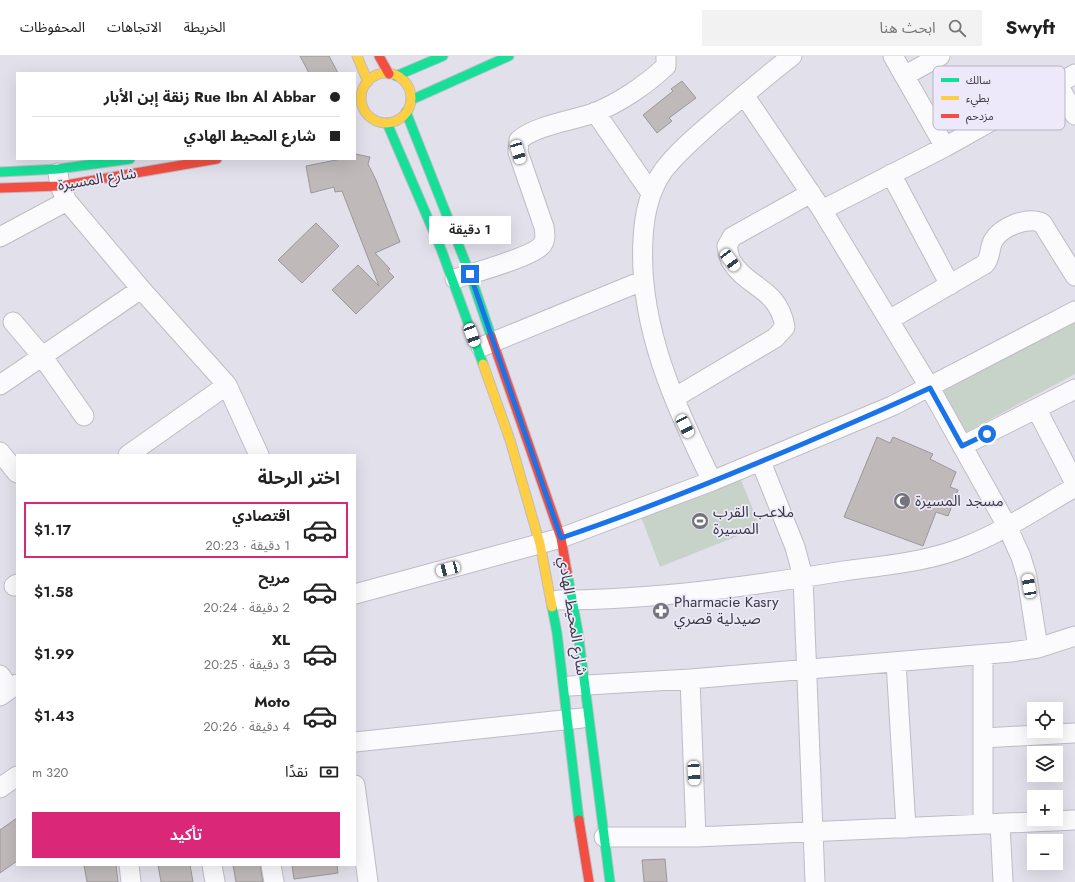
<!DOCTYPE html>
<html lang="ar">
<head>
<meta charset="utf-8">
<style>
  :root { --surface:#fff; --page:#f2f2f2; --text:#222; --muted:#767676; --line:#e0e0e0; --accent:#db2777 }
  body { margin:0; font-family:Jost,"Noto Sans Arabic",sans-serif; background:var(--page); color:var(--text); direction:rtl; height:100vh; display:flex; flex-direction:column; font-size:15px; white-space:nowrap }
  * { box-sizing:border-box; margin:0 }
  p { font-size:13px; color:var(--muted) }
  .icon { flex:none; width:22px; height:22px; fill:none; stroke:currentColor; stroke-width:2; stroke-linecap:round; stroke-linejoin:round }
  .map { position:relative; flex:1; overflow:hidden; direction:ltr }
  .drawer { position:absolute; left:16px; top:398px; width:340px; height:412px; display:flex; flex-direction:column; background:var(--surface); border-radius:0px; box-shadow:0 4px 16px #0002; direction:rtl }
  .drawer>* { flex:none }
  .guide { position:absolute; left:16px; top:16px; width:340px; height:88px; border-radius:0px; box-shadow:0 4px 16px #0002; direction:rtl; display:grid; align-content:center; height:88px; padding:0 16px; background:var(--surface) }
  .buttons { position:absolute; left:1027px; top:646px; display:grid; gap:8px }
  .buttons a { display:grid; place-items:center; width:36px; height:36px; border-radius:0px; background:var(--surface); box-shadow:0 4px 16px #0002; font-size:20px }
  .end { position:absolute; width:18px; height:18px; margin:-9px; border:5px solid #1a73e8; background:#fff; box-shadow:0 0 0 2px #fff }
  .from { border-radius:50% }
  .bubble { position:absolute; height:28px; border-radius:0px; background:var(--surface); box-shadow:0 4px 16px #0002; font-size:13px; font-weight:600; line-height:28px; text-align:center; direction:rtl }
  .car { position:absolute; width:12px; height:24px; margin:-12px -6px; border-radius:5px; box-shadow:0 0 3px 1px #0007; background:linear-gradient(#fff 24%,#345 0 40%,#fff 0 76%,#345 0 86%,#fff 0) }
  .guide b { display:flex; align-items:center; gap:14px; height:38px; font-size:15px }
  .guide b+b { border-top:1px solid var(--line) }
  .guide i { width:10px; height:10px; background:var(--text) }
  ul { padding:0; list-style:none }
  li { display:flex; align-items:center; gap:12px; height:56px; margin:0 8px 6px; padding:0 8px; border:2px solid transparent; border-radius:0px }
  li div { flex:1 }
  li b { display:block; font-size:15px }
  li em { font-style:normal; font-weight:600 }
  li.on { border-color:var(--accent) }
  li>.icon { width:36px; height:36px; stroke-width:1.5 }
  h2 { padding:0 16px; font-size:18px; line-height:48px }
  .pay { display:flex; align-items:center; gap:10px; height:44px; padding:0 16px; font-size:15px }
  .pay p { margin-inline-start:auto }
  .cta { display:flex; gap:8px; margin-top:auto; padding:8px 16px }
  .cta a { flex:1; height:46px; border-radius:0px; background:var(--accent); color:#fff; font-size:16px; font-weight:600; line-height:46px; text-align:center }
  header { display:flex; align-items:center; gap:24px; box-sizing:border-box; height:56px; padding:0 20px; background:var(--surface); border-bottom:1px solid var(--line) }
  header strong { font-size:19px }
  nav { display:flex; gap:22px; margin-inline-start:auto; font-size:14px }
  .search { width:280px; height:36px; background:var(--page); display:flex; align-items:center; gap:10px; box-sizing:border-box; padding:0 14px; border-radius:0px; color:var(--muted); font-size:15px }
  .map>svg:first-child { display:block }
  .green { fill:#c7d2c9 }
  .building { fill:#bfbab9; stroke:#9b979a }
  .lines { fill:none; stroke-linecap:round; stroke-linejoin:round }
  .street-casing { stroke:#bebcc4; stroke-width:21 }
  .fast-casing { stroke:#bebcc4; stroke-width:11 }
  .slow-casing { stroke:#bebcc4; stroke-width:11 }
  .jam-casing { stroke:#bebcc4; stroke-width:11 }
  .street { stroke:#fbfafc; stroke-width:19 }
  .fast { stroke:#16e098; stroke-width:9 }
  .slow { stroke:#ffcf43; stroke-width:9 }
  .jam { stroke:#f24e42; stroke-width:9 }
  .route { stroke:#1a73e8; stroke-width:5 }
  .labels { text-anchor:middle; dominant-baseline:central; stroke-width:3.5; stroke-linejoin:round; paint-order:stroke }
  .street-label { font-size:15px; fill:#3a3940; stroke:#ede9fb }
  .poi-label { font-size:15px; fill:#3a3940; stroke:#ede9fb; text-anchor:start }
  .key { fill:#ede9fb; stroke:#b7b4c3; stroke-width:1 }
  .key-label { font-size:11px; fill:#3a3940 }
</style>
</head>
<body>
<header>
<strong>Swyft</strong>
<div class="search"><svg class="icon" aria-label="search" viewBox="0 0 24 24"><circle cx="10" cy="10" r="6"/><path d="M15 15l6 6"/></svg>ابحث هنا</div>
<nav><a>الخريطة</a><a>الاتجاهات</a><a>المحفوظات</a></nav>
</header>
<div class="map">
<svg width="1075" height="826" viewBox="0 0 1075 826">
  <rect width="100%" height="100%" fill="#e2e0ea"/>
  <path class="green" d="M1075,260V318L963,378L939,332Z
    M739,419L760,471L660,511L640,458Z"/>
  <path class="building" d="M300,0H329L338,17H309Z
    M682,25L696,42L669,62L672,65L657,77L643,59L673,35L671,33Z
    M355,98L370,101L368,108L376,124L400,186L375,197L390,213L388,215L394,221L356,258L332,234L358,209L379,230L342,135L335,136L334,131L311,137L306,110L341,103H355Z
    M316,167L339,190L302,227L278,204Z
    M877,381L890,387L893,381L933,398L930,403L956,416L950,431L958,434L948,460L936,456L923,490L844,461Z
    M17,762V805L0,817V774Z
    M665,803L667,826H644L642,804Z
    M84,809H116L118,826H87Z
    M158,809H190L193,826H161Z
    M233,809H260L263,826H236Z
    M292,809H337L338,817L294,823Z"/>
  <g class="lines">
    <g class="street-casing">
      <path id="street" d="M893,0L945,91
        M904,20L940,0
        M1057,27L1075,59
        M744,39L822,154L930,332L1007,470L1021,501L1027,521L1038,592
        M595,56L651,137
        M58,117L60,130L67,145L141,233L227,329L259,399
        M891,118L950,229
        M822,154L945,91L1075,18
        M0,181L67,145
        M455,223C472,217 533,201 542,189C546,184 545,177 544,171L518,96L519,84C537,69 571,65 594,57C619,47 646,29 666,10V0
        M889,264L985,208C991,201 989,193 993,185C1001,171 1027,160 1042,167L1075,220
        M13,266L42,300L84,360
        M481,291L642,225
        M0,329L141,233
        M674,342L775,282L785,271C778,231 748,233 731,205C729,201 728,195 727,190L732,181L811,137
        M1037,354L1075,427
        M962,390L1075,333
        M0,396L17,417
        M128,399L227,329
        M761,406L795,491L803,521L815,826
        M712,425C675,350 638,269 643,184C644,160 649,135 663,115C678,95 698,79 717,62C742,41 766,20 792,0
        M14,530L17,528
        M355,538L561,482L712,425L892,350L1075,255
        M558,544C654,544 750,530 844,515C886,509 930,506 969,489C1006,474 1040,451 1075,431
        M983,599V768
        M896,606L906,772
        M0,619L10,633
        M690,623L696,781
        M570,630L690,623L1011,596L1038,592L1075,580
        M0,640L17,628
        M983,682L1075,677
        M355,686L582,662
        M355,729L368,826
        M0,732L17,720
        M1000,767L1003,826
        M604,781H696L1075,764
        M129,809L131,826
        M212,809L215,826
        M271,809L274,826"/>
    </g>
    <g class="fast-casing">
      <path id="fast" d="M396,20L443,0
        M411,44L509,0
        M406,56L470,218L491,280
        M387,67L441,193L483,308
        M0,116L58,113L130,103
        M567,516L578,576L610,826
        M552,551L557,577L579,764"/>
    </g>
    <g class="slow-casing">
      <path id="slow" d="M357,0L368,26
        M361 42a25 25 0 1 1 50 0a25 25 0 1 1-50 0Z
        M483,308L510,384L540,488L552,551"/>
    </g>
    <g class="jam-casing">
      <path id="jam" d="M379,0L389,18
        M0,132L60,130L217,103
        M491,280L561,482L567,516
        M579,764L589,826"/>
    </g>
    <use href="#street" class="street"/>
    <use href="#fast" class="fast"/>
    <use href="#slow" class="slow"/>
    <use href="#jam" class="jam"/>
  </g>
  <g class="lines">
    <path class="route" d="M470,218L561,482C644,454 725,421 805,387C847,369 889,351 930,332L962,390L987,378"/>
  </g>
  <defs>
    <g id="mosque-disc" transform="scale(0.9)"><circle r="9.5" fill="#75737c" stroke="#ede9fb"/><path d="M3.5-4.9A6 6 0 1 0 3.5 4.9A5 5 0 1 1 3.5-4.9Z" fill="#fff"/></g>
    <g id="stadium-disc" transform="scale(0.9)"><circle r="9.5" fill="#75737c" stroke="#ede9fb"/><path d="M0-5a6.5 5 0 1 0 0 10a6.5 5 0 1 0 0-10ZM-3.5-1.8h7v3.6h-7Z" fill="#fff"/></g>
    <g id="pharmacy-disc" transform="scale(0.9)"><circle r="9.5" fill="#75737c" stroke="#ede9fb"/><path d="M-2-6h4v4h4v4h-4v4h-4v-4h-4v-4h4Z" fill="#fff"/></g>
  </defs>
  <g fill-rule="evenodd">
    <use href="#mosque-disc" x="902" y="445"/>
    <use href="#stadium-disc" x="700" y="465"/>
    <use href="#pharmacy-disc" x="661" y="555"/>
  </g>
  <g class="labels">
    <g class="street-label">
      <text transform="translate(97 123) rotate(-9)">شارع المسيرة</text>
      <text transform="translate(573 560) rotate(81)">شارع المحيط الهادي</text>
    </g>
    <g class="poi-label">
      <text x="915" y="445">مسجد المسيرة</text>
      <text x="713" y="456">ملاعب القرب<tspan x="713" dy="17">المسيرة</tspan></text>
      <text x="674" y="546">Pharmacie Kasry<tspan x="674" dy="17">صيدلية قصري</tspan></text>
    </g>
  </g>
  <rect x="933" y="10" width="132" height="64" rx="6" class="key"/>
  <rect x="941" y="22" width="18" height="4" fill="#16e098"/>
  <rect x="941" y="40" width="18" height="4" fill="#ffcf43"/>
  <rect x="941" y="58" width="18" height="4" fill="#f24e42"/>
  <g class="key-label">
    <text x="966" y="28">سالك</text>
    <text x="966" y="46">بطيء</text>
    <text x="966" y="64">مزدحم</text>
  </g>
</svg>
<div class="buttons">
<a><svg class="icon" aria-label="locate" viewBox="0 0 24 24"><circle cx="12" cy="12" r="6"/><path d="M12 2v4M12 18v4M2 12h4M18 12h4"/></svg></a>
<a><svg class="icon" aria-label="layers" viewBox="0 0 24 24"><path d="M12 4l9 5-9 5-9-5zM3 14l9 5 9-5"/></svg></a>
<a>+</a>
<a>−</a>
</div>
<i class="end from" style="left:987px;top:378px"></i>
<i class="end" style="left:470px;top:218px"></i>
<div class="bubble" style="left:429px;top:160px;width:82px">1 دقيقة</div>
<i class="car" style="left:518px;top:96px;rotate:164deg"></i>
<i class="car" style="left:730px;top:204px;rotate:143deg"></i>
<i class="car" style="left:472px;top:279px;rotate:160deg"></i>
<i class="car" style="left:685px;top:370px;rotate:153deg"></i>
<i class="car" style="left:448px;top:513px;rotate:255deg"></i>
<i class="car" style="left:1029px;top:530px;rotate:350deg"></i>
<i class="car" style="left:694px;top:717px;rotate:177deg"></i>
<div class="guide">
<b><i class="from"></i>Rue Ibn Al Abbar زنقة إبن الأبار</b>
<b><i></i>شارع المحيط الهادي</b>
</div>
<section class="drawer">
<h2>اختر الرحلة</h2>
<ul>
<li class="on"><svg class="icon" aria-label="car" viewBox="0 0 24 24"><path d="M5 17H2v-5l4-1 3-4h7l3 4 3 1v5h-3M9 17h6M6 11h13"/><circle cx="7" cy="17" r="2"/><circle cx="17" cy="17" r="2"/></svg><div><b>اقتصادي</b><p>1 دقيقة · 20:23</p></div><em>$1.17</em></li>
<li><svg class="icon" aria-label="car" viewBox="0 0 24 24"><path d="M5 17H2v-5l4-1 3-4h7l3 4 3 1v5h-3M9 17h6M6 11h13"/><circle cx="7" cy="17" r="2"/><circle cx="17" cy="17" r="2"/></svg><div><b>مريح</b><p>2 دقيقة · 20:24</p></div><em>$1.58</em></li>
<li><svg class="icon" aria-label="car" viewBox="0 0 24 24"><path d="M5 17H2v-5l4-1 3-4h7l3 4 3 1v5h-3M9 17h6M6 11h13"/><circle cx="7" cy="17" r="2"/><circle cx="17" cy="17" r="2"/></svg><div><b>XL</b><p>3 دقيقة · 20:25</p></div><em>$1.99</em></li>
<li><svg class="icon" aria-label="car" viewBox="0 0 24 24"><path d="M5 17H2v-5l4-1 3-4h7l3 4 3 1v5h-3M9 17h6M6 11h13"/><circle cx="7" cy="17" r="2"/><circle cx="17" cy="17" r="2"/></svg><div><b>Moto</b><p>4 دقيقة · 20:26</p></div><em>$1.43</em></li>
</ul>
<div class="pay"><svg class="icon" aria-label="cash" viewBox="0 0 24 24"><path d="M3 7h18v10H3z"/><circle cx="12" cy="12" r="2"/></svg>نقدًا<p>320 m</p></div>
<div class="cta"><a>تأكيد</a></div>
</section>
</div>
</body>
</html>
